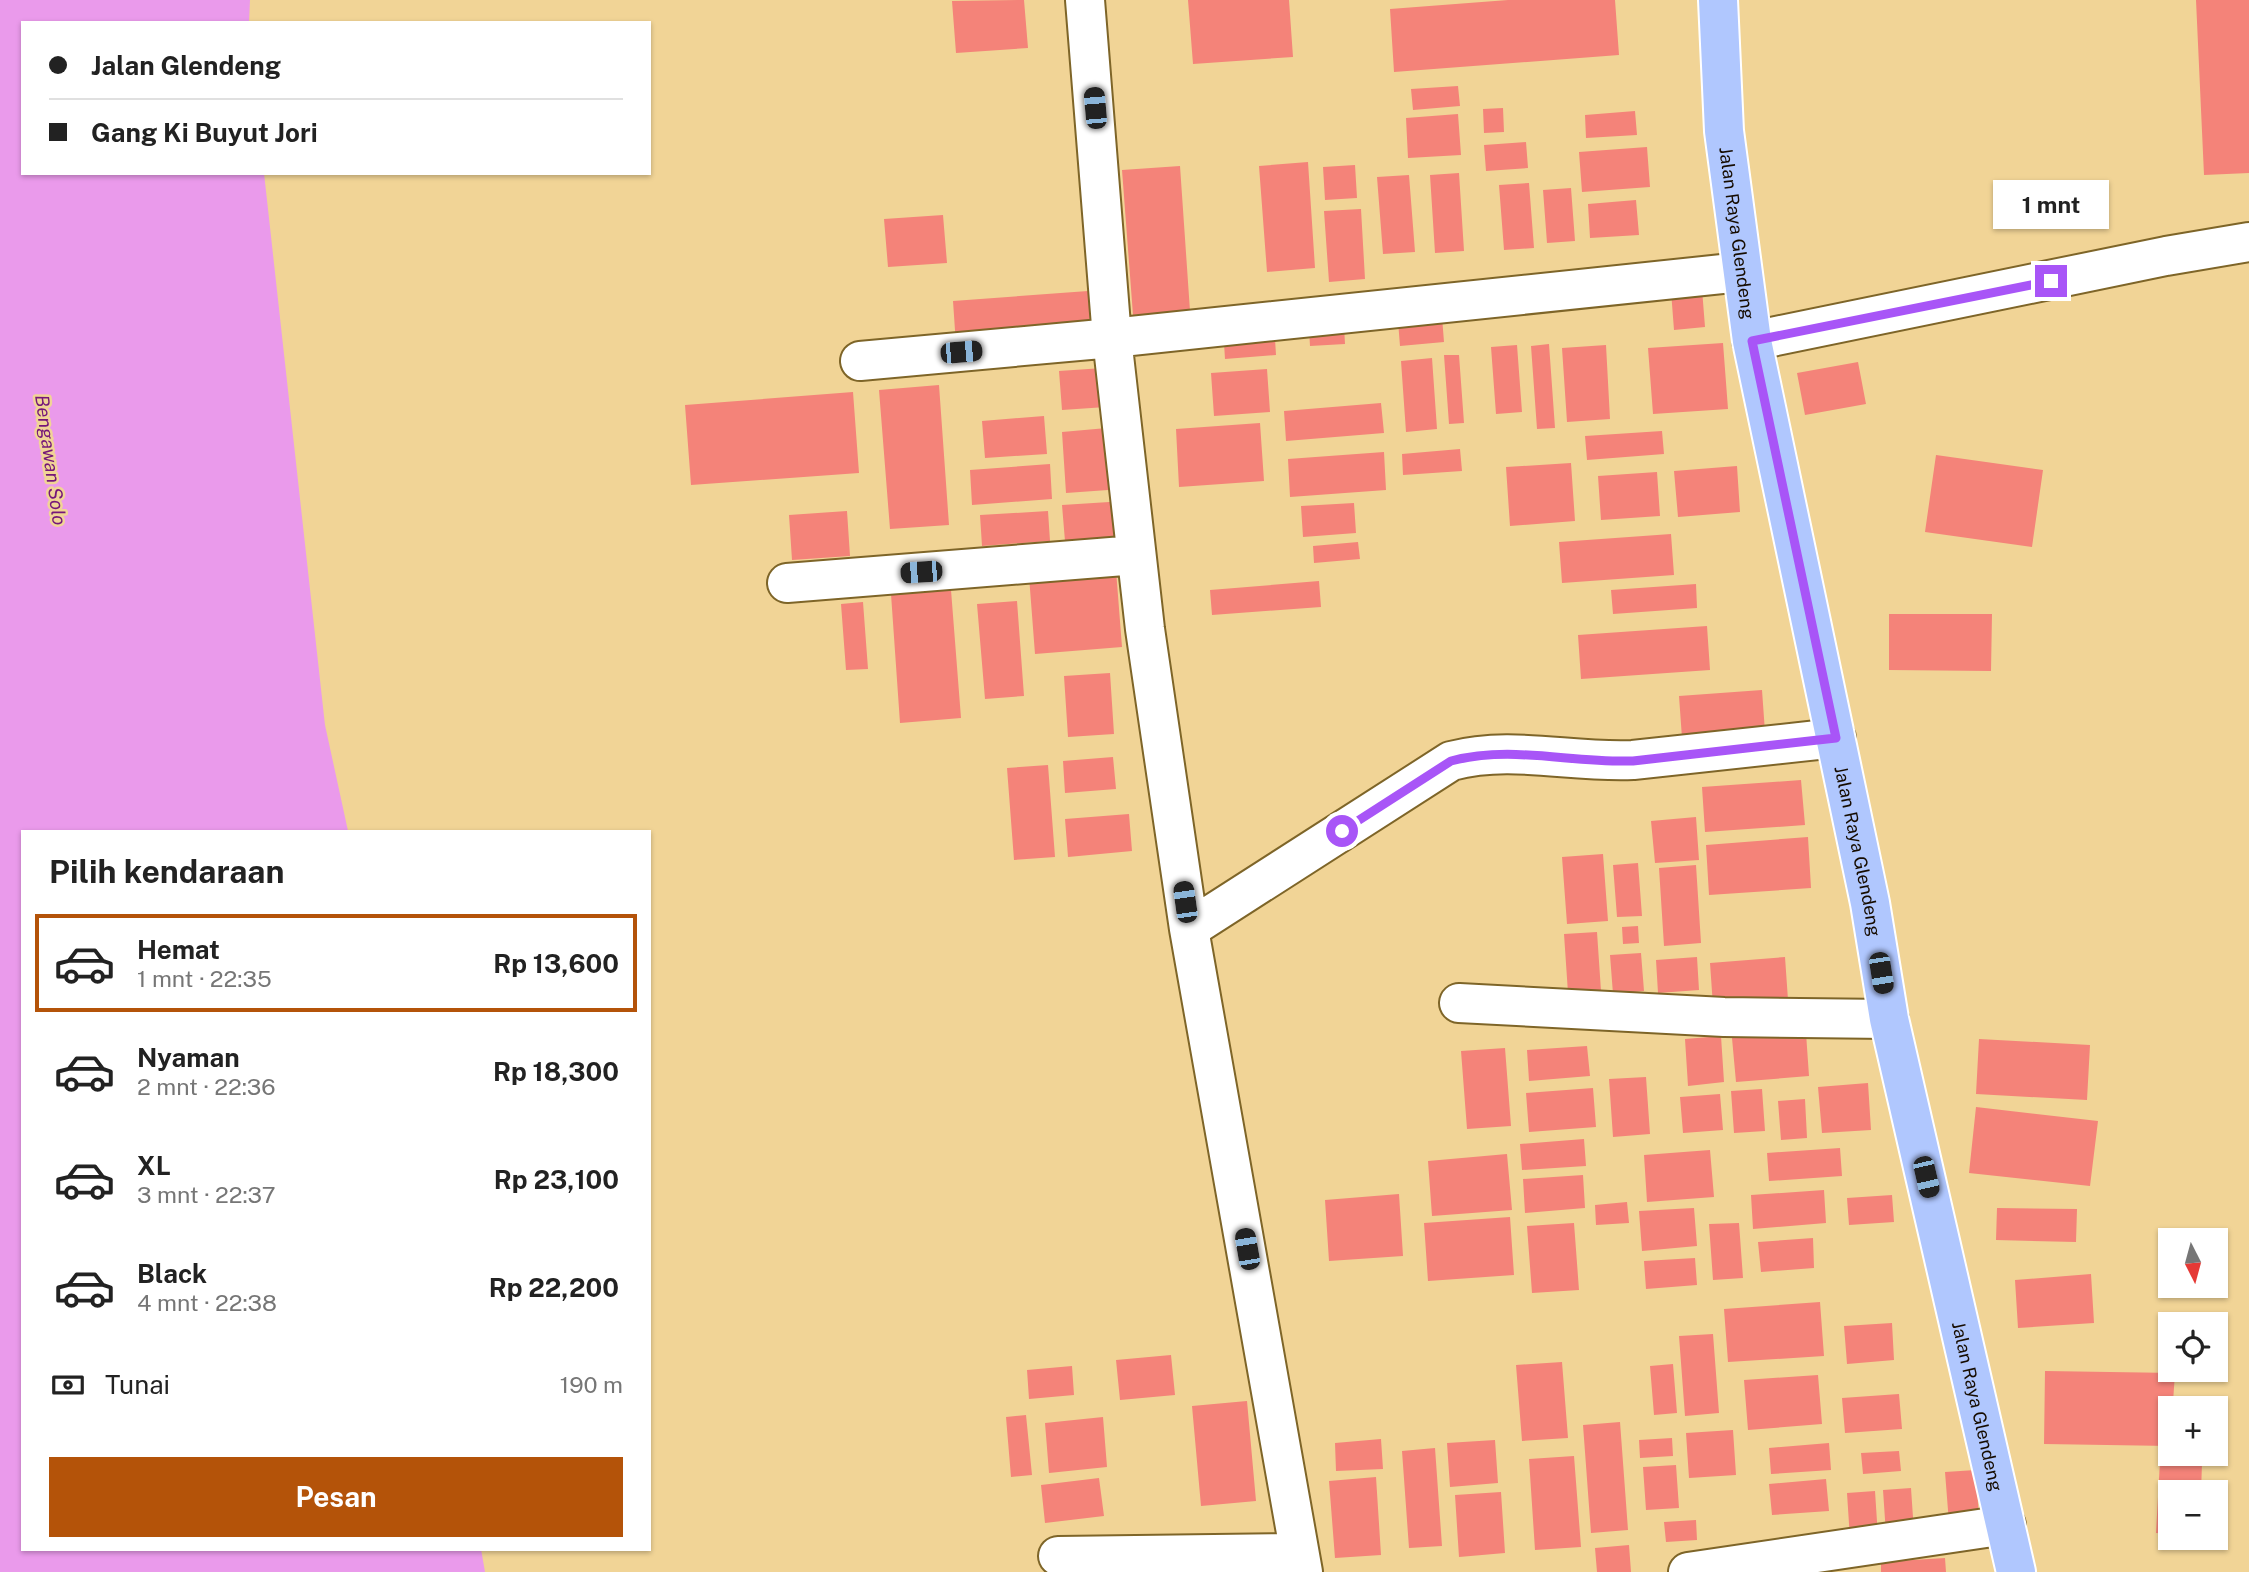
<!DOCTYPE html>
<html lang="id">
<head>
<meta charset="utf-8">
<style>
  :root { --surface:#fff; --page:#f2f2f2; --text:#222; --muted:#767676; --line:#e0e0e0; --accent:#b45309 }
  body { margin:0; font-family:"Public Sans",sans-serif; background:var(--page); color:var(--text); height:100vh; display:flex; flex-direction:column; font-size:26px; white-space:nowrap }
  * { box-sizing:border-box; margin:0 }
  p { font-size:23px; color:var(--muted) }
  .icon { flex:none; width:38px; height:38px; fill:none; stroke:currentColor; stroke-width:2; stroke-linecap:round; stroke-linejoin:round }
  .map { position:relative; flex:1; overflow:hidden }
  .sheet { position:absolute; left:21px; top:830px; width:630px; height:721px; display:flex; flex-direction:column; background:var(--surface); border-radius:0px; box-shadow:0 2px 5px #0004 }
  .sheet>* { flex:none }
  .banner { position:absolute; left:21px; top:21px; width:630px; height:154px; border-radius:0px; box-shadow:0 2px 5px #0004; display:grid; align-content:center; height:154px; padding:0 28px; background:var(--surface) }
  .needle { width:46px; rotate:174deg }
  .controls { position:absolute; left:2158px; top:1228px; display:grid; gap:14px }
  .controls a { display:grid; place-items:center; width:70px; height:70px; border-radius:0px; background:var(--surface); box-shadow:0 2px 5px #0004; font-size:35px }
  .end { position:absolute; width:32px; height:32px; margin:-16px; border:9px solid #a855f7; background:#fff; box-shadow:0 0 0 4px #fff }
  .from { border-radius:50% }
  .bubble { position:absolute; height:49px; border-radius:0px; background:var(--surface); box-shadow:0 2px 5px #0004; font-size:23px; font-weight:700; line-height:49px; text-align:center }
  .car { position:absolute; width:21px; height:42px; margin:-21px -10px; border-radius:9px; box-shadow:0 0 5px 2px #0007; background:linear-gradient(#222 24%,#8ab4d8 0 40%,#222 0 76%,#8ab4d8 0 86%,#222 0) }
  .banner b { display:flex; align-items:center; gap:24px; height:66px; font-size:26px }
  .banner b+b { border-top:2px solid var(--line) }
  .banner i { width:18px; height:18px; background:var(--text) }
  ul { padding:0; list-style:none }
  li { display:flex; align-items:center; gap:21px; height:98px; margin:0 14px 10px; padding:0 14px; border:4px solid transparent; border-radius:0px }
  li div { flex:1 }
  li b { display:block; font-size:26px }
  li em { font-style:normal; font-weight:700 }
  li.current { border-color:var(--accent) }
  li>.icon { width:63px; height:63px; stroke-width:1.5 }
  h2 { padding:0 28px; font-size:32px; line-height:84px }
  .pay { display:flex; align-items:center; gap:18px; height:77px; padding:0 28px; font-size:26px }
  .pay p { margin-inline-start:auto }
  .button { display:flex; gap:14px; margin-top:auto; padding:14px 28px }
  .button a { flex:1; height:80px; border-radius:0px; background:var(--accent); color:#fff; font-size:28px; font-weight:700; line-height:80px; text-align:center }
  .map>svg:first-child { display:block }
  .water { fill:#ea9aeb }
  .building { fill:#f48379 }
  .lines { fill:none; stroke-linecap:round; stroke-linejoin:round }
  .minor-casing { stroke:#7e6528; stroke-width:42 }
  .major-casing { stroke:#fff; stroke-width:42 }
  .minor { stroke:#fff; stroke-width:38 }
  .major { stroke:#b0c7fe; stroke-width:38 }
  .route { stroke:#a855f7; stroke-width:9 }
  .labels { text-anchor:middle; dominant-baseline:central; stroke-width:5; stroke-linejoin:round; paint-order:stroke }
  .street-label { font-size:18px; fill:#160c00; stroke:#f1d496 }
  .water-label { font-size:19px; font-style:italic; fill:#751679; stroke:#f1d496 }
</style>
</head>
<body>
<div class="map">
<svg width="2249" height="1572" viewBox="0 0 2249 1572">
  <rect width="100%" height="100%" fill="#f1d496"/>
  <path class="water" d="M0,0H250L249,23H23V173H264L325,725L348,831H23V1549H481L485,1572H0Z"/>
  <path class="building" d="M1024,0L1028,48L956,53L952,1Z
    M1188,0H1289L1293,57L1193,64Z
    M1508,0H1615L1619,55L1394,72L1390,9Z
    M2196,0H2249V173L2204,175Z
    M1458,86L1460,106L1413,110L1411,89Z
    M1503,108L1504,132L1484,133L1483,109Z
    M1635,111L1637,135L1586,138L1585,115Z
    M1458,114L1461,155L1408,158L1406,118Z
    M1526,142L1528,168L1486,171L1484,145Z
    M1647,147L1650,187L1582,192L1579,152Z
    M1308,162L1315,268L1267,272L1259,166Z
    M1355,165L1357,198L1325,200L1323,167Z
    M1180,166L1190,311L1133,315L1122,170Z
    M1459,173L1464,251L1435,253L1430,175Z
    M1409,175L1415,252L1383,254L1377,177Z
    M1529,183L1534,248L1504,250L1499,185Z
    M1571,188L1575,241L1547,243L1543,190Z
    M1636,200L1639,235L1590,238L1588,204Z
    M1361,209L1365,279L1329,282L1324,211Z
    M943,215L947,263L888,267L884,219Z
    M1702,289L1705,327L1674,330L1671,291Z
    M1088,291L1091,334L956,345L953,301Z
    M1442,317L1444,342L1400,346L1398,321Z
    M1344,326L1345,344L1310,346L1309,329Z
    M1275,339L1276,355L1225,359L1224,343Z
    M1723,343L1728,409L1653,414L1648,348Z
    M1549,344L1555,428L1537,429L1531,346Z
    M1517,345L1522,412L1496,414L1491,347Z
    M1606,345L1610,419L1567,422L1562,348Z
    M1444,355H1459L1464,423L1449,424Z
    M1432,358L1437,429L1406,432L1401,361Z
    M1858,362L1866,404L1805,415L1797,373Z
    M1103,368L1106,407L1062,410L1059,371Z
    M1267,369L1270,412L1214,416L1211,373Z
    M939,385L949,525L890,529L879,390Z
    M853,392L859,473L691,485L685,405Z
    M1381,403L1384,433L1286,441L1284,411Z
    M1044,416L1047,454L985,458L982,421Z
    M1260,423L1264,481L1179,487L1176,429Z
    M1118,427L1122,489L1066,493L1062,432Z
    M1662,431L1664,454L1587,460L1585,436Z
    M1460,449L1462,471L1403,475L1402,454Z
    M1384,452L1386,490L1290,497L1288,459Z
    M1936,455L2043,470L2032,547L1925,532Z
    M1571,463L1575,521L1510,526L1506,467Z
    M1050,464L1052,499L972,505L970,470Z
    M1737,466L1740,512L1678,517L1674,471Z
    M1657,472L1660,516L1601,520L1598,476Z
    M1125,501L1128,548L1066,553L1062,505Z
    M1354,503L1356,533L1303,537L1301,506Z
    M847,511L850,556L792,560L789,515Z
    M1048,511L1050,541L982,546L980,515Z
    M1671,534L1674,575L1562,583L1559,542Z
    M1358,542L1360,559L1314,563L1313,546Z
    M1116,570L1122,647L1035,654L1029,576Z
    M1319,581L1321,607L1212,615L1210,590Z
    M1696,584L1697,608L1613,614L1611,590Z
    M951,590L961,718L900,723L891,594Z
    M1017,601L1024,696L985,699L977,604Z
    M863,602L868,669L846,670L841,604Z
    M1889,614H1992L1991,671L1889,670Z
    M1707,626L1710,670L1581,679L1578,635Z
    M1110,673L1114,734L1068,737L1064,676Z
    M1762,690L1765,732L1682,738L1679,696Z
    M1113,757L1116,789L1065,793L1063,761Z
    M1048,765L1055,857L1014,860L1007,768Z
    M1801,780L1805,825L1705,832L1702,787Z
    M1129,814L1132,851L1068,857L1065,819Z
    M1696,817L1699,860L1655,863L1651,821Z
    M1808,837L1811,888L1709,895L1706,845Z
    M1603,854L1608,921L1567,924L1562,857Z
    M1638,863L1642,916L1617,917L1613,865Z
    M1696,865L1701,943L1664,946L1659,868Z
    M1638,926L1639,943L1623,944L1622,927Z
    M1597,932L1601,991L1568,993L1564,934Z
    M1641,953L1644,991L1613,994L1610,955Z
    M1697,957L1699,990L1658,993L1656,960Z
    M1785,957L1788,1000L1713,1006L1710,963Z
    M1806,1033L1809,1076L1736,1082L1732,1038Z
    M1721,1036L1724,1082L1688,1086L1685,1039Z
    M1979,1039L2090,1045L2087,1100L1976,1094Z
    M1587,1046L1590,1076L1529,1081L1527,1050Z
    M1505,1048L1511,1126L1467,1129L1461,1051Z
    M1646,1077L1650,1134L1613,1137L1609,1079Z
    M1868,1083L1871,1130L1822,1133L1818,1087Z
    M1593,1088L1596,1127L1529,1132L1526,1093Z
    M1762,1089L1765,1131L1734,1133L1731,1091Z
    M1720,1094L1723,1130L1683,1133L1680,1097Z
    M1805,1099L1807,1138L1781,1140L1778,1101Z
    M1976,1107L2098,1121L2090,1186L1969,1173Z
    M1584,1139L1586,1166L1522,1170L1520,1144Z
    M1840,1148L1842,1176L1769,1181L1767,1153Z
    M1710,1150L1714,1197L1647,1202L1644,1155Z
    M1507,1154L1512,1210L1432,1216L1428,1161Z
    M1583,1175L1585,1208L1525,1213L1523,1179Z
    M1824,1190L1826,1223L1753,1229L1751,1195Z
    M1399,1194L1403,1256L1329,1261L1325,1200Z
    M1892,1195L1894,1222L1849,1225L1847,1198Z
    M1627,1202L1629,1223L1596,1225L1595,1205Z
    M1694,1208L1697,1246L1642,1251L1639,1211Z
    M1997,1208L2077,1209L2076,1242L1996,1240Z
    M1510,1217L1514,1275L1428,1281L1424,1223Z
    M1574,1223L1579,1290L1532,1293L1527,1226Z
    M1739,1223L1743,1278L1713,1280L1709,1224Z
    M1813,1238L1814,1268L1761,1272L1758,1242Z
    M1695,1258L1697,1285L1646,1289L1644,1261Z
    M2091,1274L2094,1323L2018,1328L2015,1280Z
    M1820,1302L1824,1356L1728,1362L1724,1309Z
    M1892,1323L1894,1360L1847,1364L1844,1326Z
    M1713,1334L1719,1413L1685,1416L1679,1336Z
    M1171,1355L1175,1395L1120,1400L1116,1360Z
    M1562,1362L1568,1438L1522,1441L1516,1365Z
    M1673,1364L1677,1413L1654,1415L1650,1366Z
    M1072,1366L1074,1395L1029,1399L1027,1370Z
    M2045,1371L2175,1373L2170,1446L2044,1444Z
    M1818,1375L1822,1424L1748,1430L1744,1380Z
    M1899,1394L1902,1429L1845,1433L1842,1398Z
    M1247,1401L1256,1501L1201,1506L1192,1406Z
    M1026,1415L1032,1475L1011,1477L1006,1417Z
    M1103,1417L1107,1467L1049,1473L1045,1423Z
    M1620,1422L1628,1530L1591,1533L1583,1425Z
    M1733,1430L1736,1475L1689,1478L1686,1433Z
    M1672,1438L1673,1456L1640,1458L1639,1440Z
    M1381,1439L1383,1469L1336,1471L1335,1443Z
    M1495,1440L1498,1483L1450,1487L1447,1443Z
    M1829,1443L1831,1470L1771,1474L1769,1448Z
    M1435,1448L1442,1546L1409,1548L1402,1451Z
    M1899,1451L1901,1471L1863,1474L1861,1453Z
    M1574,1456L1581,1547L1535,1550L1529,1459Z
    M2160,1461L2202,1463L2201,1493H2170V1534L2156,1533Z
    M1676,1465L1679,1508L1646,1510L1643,1467Z
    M1976,1470L1979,1520L1949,1523L1945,1472Z
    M1376,1477L1381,1555L1335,1558L1329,1481Z
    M1099,1478L1104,1516L1045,1523L1041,1485Z
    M1826,1479L1829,1511L1772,1515L1769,1484Z
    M1911,1488L1914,1532L1886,1534L1883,1490Z
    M1875,1491L1878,1537L1850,1539L1847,1493Z
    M1501,1492L1505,1553L1459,1557L1455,1495Z
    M1696,1520L1697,1540L1666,1542L1664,1522Z
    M1629,1545L1631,1572H1597L1595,1548Z
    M1945,1558L1946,1572H1881V1562Z"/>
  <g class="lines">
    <g class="minor-casing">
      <path id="minor" d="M1752,341L2166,256L2249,242
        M860,361L1112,338L1085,0
        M787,583L1136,555
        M1189,929L1451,761C1512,745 1570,763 1633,760L1836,738
        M1459,1003L1724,1017L1889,1019
        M1058,1556L1299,1553
        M1303,1572L1189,929L1145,629L1112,338L1741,272
        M1688,1572L2006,1525"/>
    </g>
    <g class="major-casing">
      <g id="major">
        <path id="s1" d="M1718,0L1724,131L1752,341L1870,903L1889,1019L2016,1572"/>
      </g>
    </g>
    <use href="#minor" class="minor"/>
    <use href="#major" class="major"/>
  </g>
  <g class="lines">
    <path class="route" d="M1342,831L1451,761C1512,745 1569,763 1633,761L1836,738L1752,341L2051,281"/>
  </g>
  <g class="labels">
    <g class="street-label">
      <text stroke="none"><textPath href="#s1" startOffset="234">Jalan Raya Glendeng</textPath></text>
      <text stroke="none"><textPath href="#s1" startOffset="864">Jalan Raya Glendeng</textPath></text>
      <text stroke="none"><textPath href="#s1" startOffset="1432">Jalan Raya Glendeng</textPath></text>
    </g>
    <g class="water-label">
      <text transform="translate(51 460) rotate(82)">Bengawan Solo</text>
    </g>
  </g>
</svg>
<div class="controls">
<a><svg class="needle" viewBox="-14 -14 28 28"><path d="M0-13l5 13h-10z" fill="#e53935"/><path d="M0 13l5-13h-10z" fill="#767676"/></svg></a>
<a><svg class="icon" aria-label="locate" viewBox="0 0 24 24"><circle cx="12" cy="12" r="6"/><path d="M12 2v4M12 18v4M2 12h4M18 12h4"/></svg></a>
<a>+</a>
<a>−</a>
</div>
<i class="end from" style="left:1342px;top:831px"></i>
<i class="end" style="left:2051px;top:281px"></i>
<div class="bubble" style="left:1993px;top:180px;width:116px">1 mnt</div>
<i class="car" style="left:1095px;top:108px;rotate:355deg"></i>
<i class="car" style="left:961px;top:352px;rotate:85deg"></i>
<i class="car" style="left:921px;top:572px;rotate:266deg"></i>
<i class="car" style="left:1185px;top:902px;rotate:352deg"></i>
<i class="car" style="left:1881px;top:973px;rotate:171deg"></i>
<i class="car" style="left:1926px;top:1177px;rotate:167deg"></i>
<i class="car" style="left:1247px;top:1249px;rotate:350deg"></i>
<div class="banner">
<b><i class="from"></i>Jalan Glendeng</b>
<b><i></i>Gang Ki Buyut Jori</b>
</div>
<section class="sheet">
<h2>Pilih kendaraan</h2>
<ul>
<li class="current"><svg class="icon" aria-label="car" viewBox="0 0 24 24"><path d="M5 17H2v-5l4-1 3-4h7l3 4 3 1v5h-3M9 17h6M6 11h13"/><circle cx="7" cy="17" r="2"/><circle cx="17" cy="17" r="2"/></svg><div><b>Hemat</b><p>1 mnt · 22:35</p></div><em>Rp 13,600</em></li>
<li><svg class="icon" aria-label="car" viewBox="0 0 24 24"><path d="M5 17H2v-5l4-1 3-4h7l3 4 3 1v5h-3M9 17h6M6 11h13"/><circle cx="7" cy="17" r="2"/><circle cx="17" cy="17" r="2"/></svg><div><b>Nyaman</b><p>2 mnt · 22:36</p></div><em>Rp 18,300</em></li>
<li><svg class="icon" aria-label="car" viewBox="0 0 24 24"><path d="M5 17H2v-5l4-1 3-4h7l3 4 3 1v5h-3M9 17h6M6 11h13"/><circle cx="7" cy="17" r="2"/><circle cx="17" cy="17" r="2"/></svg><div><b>XL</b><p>3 mnt · 22:37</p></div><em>Rp 23,100</em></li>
<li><svg class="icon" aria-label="car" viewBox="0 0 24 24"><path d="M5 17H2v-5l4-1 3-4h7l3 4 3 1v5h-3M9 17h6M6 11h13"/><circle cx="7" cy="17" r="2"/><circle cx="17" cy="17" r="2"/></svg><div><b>Black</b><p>4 mnt · 22:38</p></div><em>Rp 22,200</em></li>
</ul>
<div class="pay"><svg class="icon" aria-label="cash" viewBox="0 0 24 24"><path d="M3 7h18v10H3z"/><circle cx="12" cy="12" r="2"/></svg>Tunai<p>190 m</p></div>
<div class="button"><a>Pesan</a></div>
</section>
</div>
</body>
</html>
